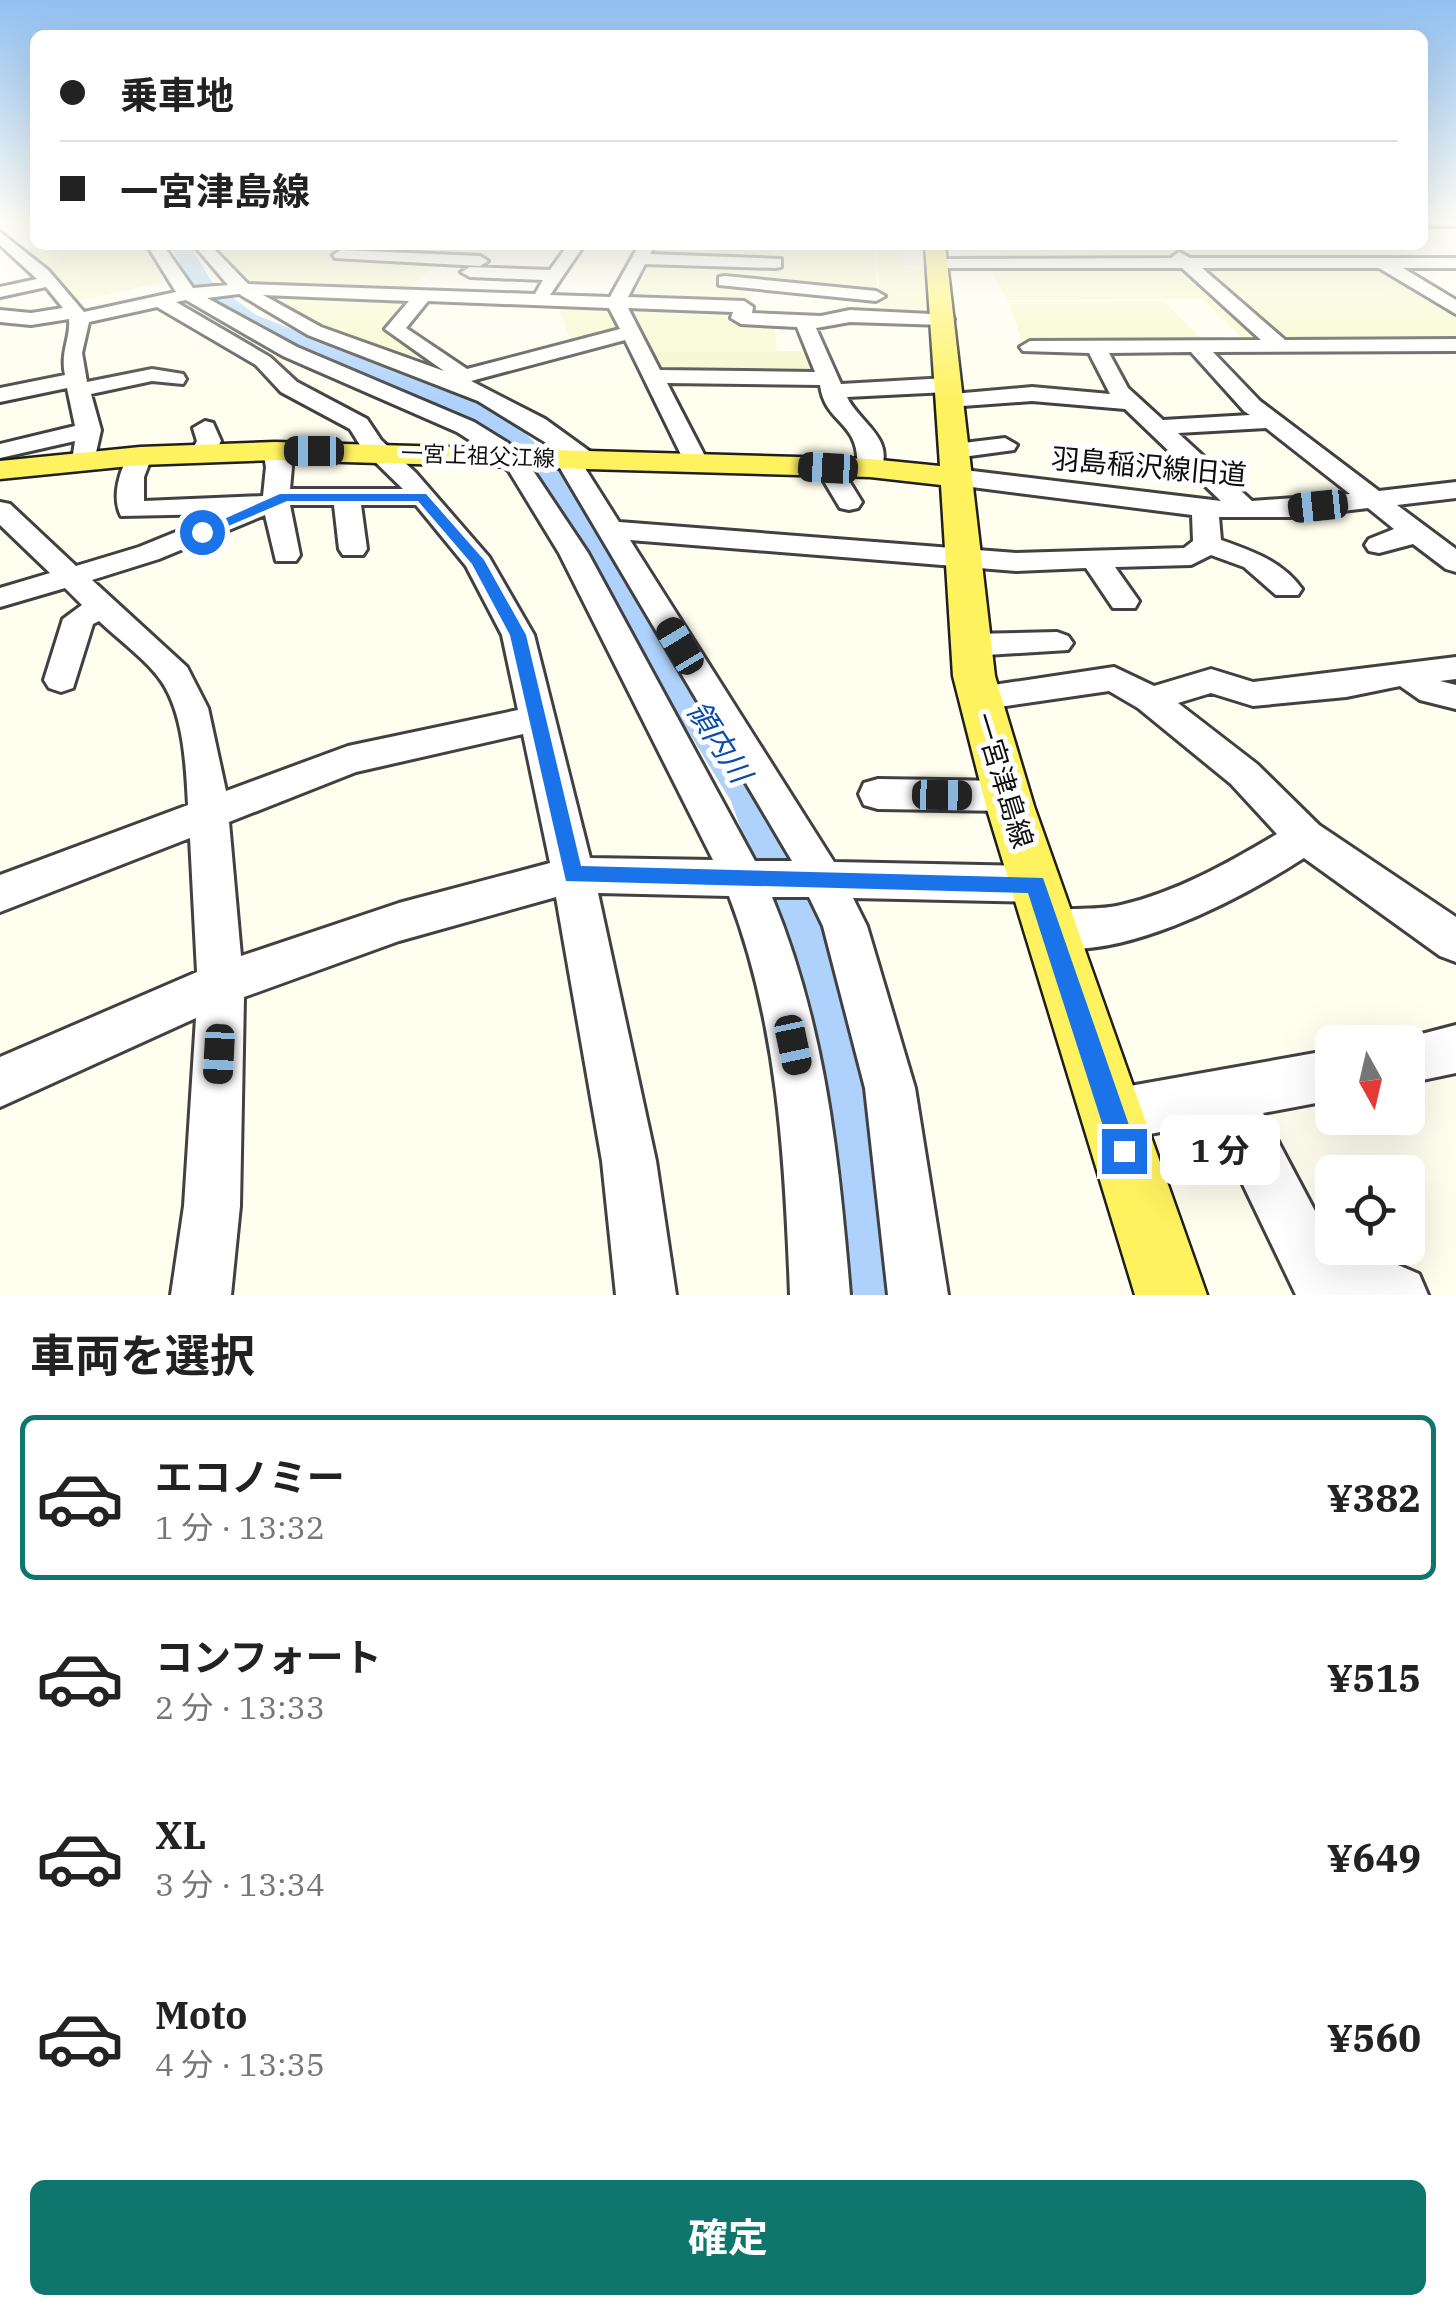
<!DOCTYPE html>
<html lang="ja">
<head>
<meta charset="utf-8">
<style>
  :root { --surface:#fff; --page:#f2f2f2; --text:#222; --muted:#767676; --line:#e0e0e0; --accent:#0f766e }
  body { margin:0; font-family:"IBM Plex Serif","Noto Sans JP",serif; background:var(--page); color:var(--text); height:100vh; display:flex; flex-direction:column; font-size:38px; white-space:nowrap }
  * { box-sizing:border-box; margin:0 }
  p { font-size:32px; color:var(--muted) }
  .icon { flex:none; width:55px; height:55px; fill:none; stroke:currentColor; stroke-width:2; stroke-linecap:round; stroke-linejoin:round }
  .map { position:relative; height:1295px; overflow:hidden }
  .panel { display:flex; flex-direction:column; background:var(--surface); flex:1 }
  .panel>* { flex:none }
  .hud { position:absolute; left:30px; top:30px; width:1398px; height:220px; border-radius:15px; box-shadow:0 10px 40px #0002; display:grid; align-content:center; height:220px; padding:0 30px; background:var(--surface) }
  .needle { width:65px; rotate:172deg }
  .buttons { position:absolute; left:1315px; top:1025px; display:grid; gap:20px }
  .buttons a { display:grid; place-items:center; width:110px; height:110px; border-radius:15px; background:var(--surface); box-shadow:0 10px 40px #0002; font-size:50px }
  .end { position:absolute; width:45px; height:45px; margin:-22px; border:12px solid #1a73e8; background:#fff; box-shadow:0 0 0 5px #fff }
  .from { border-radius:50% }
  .bubble { position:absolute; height:70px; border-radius:15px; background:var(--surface); box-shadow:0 10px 40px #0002; font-size:32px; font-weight:700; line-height:70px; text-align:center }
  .car { position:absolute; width:30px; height:60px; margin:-30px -15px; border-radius:12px; box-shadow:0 0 8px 2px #0007; background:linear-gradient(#222 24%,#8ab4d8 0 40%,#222 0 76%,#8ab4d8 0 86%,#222 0) }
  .hud b { display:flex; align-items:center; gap:35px; height:95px; font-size:38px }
  .hud b+b { border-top:2px solid var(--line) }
  .hud i { width:25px; height:25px; background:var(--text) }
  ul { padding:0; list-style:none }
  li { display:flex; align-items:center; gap:30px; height:165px; margin:0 20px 15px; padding:0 10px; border:5px solid transparent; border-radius:15px }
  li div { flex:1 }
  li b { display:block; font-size:38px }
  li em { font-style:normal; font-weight:700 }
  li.selected { border-color:var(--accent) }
  li>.icon { width:90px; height:90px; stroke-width:1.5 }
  h2 { padding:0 30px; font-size:45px; line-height:120px }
  .cta { display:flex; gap:20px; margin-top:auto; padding:20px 30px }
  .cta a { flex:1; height:115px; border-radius:15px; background:var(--accent); color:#fff; font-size:40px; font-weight:700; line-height:115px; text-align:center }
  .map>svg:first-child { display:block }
  .farmland { fill:#f5f8cb }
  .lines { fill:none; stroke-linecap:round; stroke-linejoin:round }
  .river { fill:#aed2fc; fill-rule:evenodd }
  .minor-casing { stroke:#414141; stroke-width:6 }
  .major-casing { stroke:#1f1f1f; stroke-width:5 }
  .minor { fill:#fff; fill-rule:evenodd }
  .major { fill:#fff25f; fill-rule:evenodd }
  .route { fill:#1a73e8 }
  .labels { text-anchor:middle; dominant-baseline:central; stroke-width:10; stroke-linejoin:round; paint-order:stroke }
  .far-street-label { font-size:22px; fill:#0e0e0e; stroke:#fff }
  .street-label { font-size:28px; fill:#0e0e0e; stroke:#fff }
  .water-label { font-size:30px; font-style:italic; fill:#0b4cac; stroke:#fff }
</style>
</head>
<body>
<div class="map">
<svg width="1456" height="1295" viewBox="0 0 1456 1295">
  <rect width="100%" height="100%" fill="#fffeef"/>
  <path class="farmland" d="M42,245H147L168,281L76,301L21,251Z
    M207,245H489L476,260H441L405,292L244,287Z
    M655,245H873L878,295L768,284L771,275L731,272L725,281L759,286L745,305L630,299Z
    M995,245H1162L1181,262L1069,261L1059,251L1044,252L1051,261L1006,262Z
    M1171,245H1349L1375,261L1187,262Z
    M876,249L903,250L904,269L930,270V315L881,313Z
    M1383,265L1456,311V344H1283L1193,266Z
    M986,266H1184L1274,345H1249L1202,299L1008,300Z
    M253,292L416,297L391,325L425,354L405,360L347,339Z
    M1164,301L1207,345H1023L1009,302Z
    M557,303L611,305L627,333L572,344Z
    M623,307L733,312L731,322L774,324L777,351H809L819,378L657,374Z"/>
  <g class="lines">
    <path class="river" d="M170,245H190L211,281L256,315L504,413L557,464L780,796L836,931L903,1143L921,1295H843L833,1143L778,931L731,801L532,477L482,425L238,325L194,290Z"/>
    <g class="minor-casing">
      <path id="minor" d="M1422,219H1456V226H1422Z
        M0,232L48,270L84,312L176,292L147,245H163L193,288L228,285L194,245H210L248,284L535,294L543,280L470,277L461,272L470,267L550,270L568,245H584L550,295L610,297L639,245H655L650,254L781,259V267L775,268L645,264L628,297L744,301L753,307L752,313L821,316L850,310L951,315L954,319L944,325L850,322L816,328L841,384L947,378L958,385L947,392L847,397C859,423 897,439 879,473L870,476L857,468C861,421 825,425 820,385L667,383L708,462L705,467H687L625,340L471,381L545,419L592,453L595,458L583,465L619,522L1016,553L1184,548L1193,541L1192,515L956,485L943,477L947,472L956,469L1221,501L1125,409L1032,401L949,407L938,400L941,395L1032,387L1110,394L1089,353L1023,351L1020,347L1030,341L1261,340L1182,268H937L931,267V259L1171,258L1179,252L1190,258H1456V268H1403L1456,300V314L1379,268H1202L1285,340L1456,339V351L1213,352L1260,401L1379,491L1456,482V498L1397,505L1456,549V572L1446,569L1413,544L1379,553L1369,551L1365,545L1369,539L1394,529L1368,508L1291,517H1219L1221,540C1252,551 1282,561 1302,589L1298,595H1276L1244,567L1211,555L1191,565L1115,567L1139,601L1135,608H1113L1086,568L1016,571L630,540L834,862L1036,866L1051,871L1057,884L1051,897L1036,902L853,898L867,926L915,1088L948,1295H888L865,1088L823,926L809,897H772C825,1024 839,1159 850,1295H790C785,1159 778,1024 729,896L598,893L656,1161L676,1295H616L602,1161L556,897L399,941L244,997L240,1206L231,1295H171L184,1206L196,1018L0,1107V1057L197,972L190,838L0,912V875L188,805C186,767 184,715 162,682C147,660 119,640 99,621L93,624L73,688L61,692L49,688L44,680L63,619L82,605L65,588L0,607V588L50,573L0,525V502L10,504L76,566L139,547L220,514L121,516C111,496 120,469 131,451L140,449L152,456L144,477V501L263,496L266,467L263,451L275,444L287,451L292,467L290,489H403L363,450L350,429L281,392L256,365L157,307L89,322L82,353L87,382L152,369L183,374L186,379L183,384L152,381L91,394L101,430L93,466H75L72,461L75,441L0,458V444L75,426L67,388L0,402V388L65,375C60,351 71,338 69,319L31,325L0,322V310L31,313L63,308L46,287L0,297V287L37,279L0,245ZM239,294L308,335L478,401L561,452L554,458L792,861H755L588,553L526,460L508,443L474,422L297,347L207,298ZM263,295L409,301L385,329L444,371L321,327ZM186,300L283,356L457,432L490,453L509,471L559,553L713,860L590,858L534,635L489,557L416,473L381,440L367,419L297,382L270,357L176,302ZM428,301L609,308L620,329L467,369L406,328ZM628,308L733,312L731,318L741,324L797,327L815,372L660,370ZM1191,352L1244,411L1250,415L1163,420L1128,388L1109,353ZM1266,428L1350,494L1252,501L1178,433ZM290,505H334L339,549L343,555H363L367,549L361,505H416L466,566L502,635L518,710L348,746L226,791L208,708L187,667L92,580L159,559L265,515L276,561H296L300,555ZM523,734L550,863L399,903L241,956L229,822L356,772Z
        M341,250L480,256L488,261L480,266L335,258L333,255Z
        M725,276L876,291L885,296L876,301L719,285V277Z
        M205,421L213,423L221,441L212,457L203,459L191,452L197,441L193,428Z
        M1005,438L1017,445L1014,450L955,458L943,451L955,444Z
        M829,460L838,463L862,502L858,508L849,510L840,508L816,468Z
        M1057,632L1068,636L1073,643L1068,650L971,656L960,652L955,645L960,638L971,634Z
        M1456,657V679L1440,681L1456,685V709L1420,700L1400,686L1346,697L1253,706L1211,693L1178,703L1257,764L1319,825L1456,917V962L1440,956L1304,858C1242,898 1109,970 1035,943L1029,929L1035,915C1063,905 1092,912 1121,905C1177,892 1228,863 1277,834L1231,784L1138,708L1109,691L979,710L967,707L962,698L967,689L1114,667L1154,686L1211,669L1253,682Z
        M878,779L1007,781L1021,785L1026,796L1021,807L1007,811L878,809L864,805L859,794L864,783Z
        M1456,1025V1073L1408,1083V1042H1391Z
        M1332,1050V1100L1263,1113L1343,1264L1398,1265L1419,1274L1428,1295H1296L1213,1122L1113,1141L1095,1133L1087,1115L1095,1097L1113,1089Z"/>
    </g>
    <g class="major-casing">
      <path id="major" d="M925,245H945L995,676L1034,806L1207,1295H1135L986,806L953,676L941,485L870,477L275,460L140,465L0,479V461L140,447L275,442L870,459L940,466Z"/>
    </g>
    <use href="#minor" class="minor"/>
    <use href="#major" class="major"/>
  </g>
  <linearGradient id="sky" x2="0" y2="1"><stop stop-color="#91c0f0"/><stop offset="0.55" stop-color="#fffff8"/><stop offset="1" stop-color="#fffff8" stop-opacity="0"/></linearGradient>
  <rect width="1456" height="400" fill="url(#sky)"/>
  <path class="route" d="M280,494H426L484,560L526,635L581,866L1043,878L1138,1151L1134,1161L1124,1165L1115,1161L1111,1151L1028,893L566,881L510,635L472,564L418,501H287L207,535L195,532Z"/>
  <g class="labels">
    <g class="far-street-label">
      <text transform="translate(478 455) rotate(2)">一宮上祖父江線</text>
    </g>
    <g class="street-label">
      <text transform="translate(1149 466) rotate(5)">羽島稲沢線旧道</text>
      <text transform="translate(1004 780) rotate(73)">一宮津島線</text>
    </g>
    <g class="water-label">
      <text transform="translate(720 741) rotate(57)">領内川</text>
    </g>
  </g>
</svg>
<div class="buttons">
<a><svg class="needle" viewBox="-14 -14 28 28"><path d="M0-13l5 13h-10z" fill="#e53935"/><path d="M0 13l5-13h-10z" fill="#767676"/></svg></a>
<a><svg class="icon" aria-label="locate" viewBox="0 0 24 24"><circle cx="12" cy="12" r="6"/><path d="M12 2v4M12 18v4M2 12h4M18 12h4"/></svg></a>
</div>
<i class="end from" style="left:202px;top:532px"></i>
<i class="end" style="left:1124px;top:1151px"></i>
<div class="bubble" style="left:1160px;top:1115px;width:120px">1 分</div>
<i class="car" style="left:314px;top:451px;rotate:270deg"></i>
<i class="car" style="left:828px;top:468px;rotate:273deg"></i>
<i class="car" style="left:1318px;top:506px;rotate:264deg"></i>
<i class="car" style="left:680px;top:646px;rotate:329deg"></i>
<i class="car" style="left:942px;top:795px;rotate:91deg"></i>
<i class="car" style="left:793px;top:1045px;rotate:168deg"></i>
<i class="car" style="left:219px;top:1054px;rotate:183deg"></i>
<div class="hud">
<b><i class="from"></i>乗車地</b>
<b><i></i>一宮津島線</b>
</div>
</div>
<section class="panel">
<h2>車両を選択</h2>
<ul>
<li class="selected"><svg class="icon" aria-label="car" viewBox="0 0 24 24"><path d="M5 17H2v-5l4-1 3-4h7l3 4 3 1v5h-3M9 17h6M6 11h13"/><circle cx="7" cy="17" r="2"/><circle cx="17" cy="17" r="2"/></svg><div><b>エコノミー</b><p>1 分 · 13:32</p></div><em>¥382</em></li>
<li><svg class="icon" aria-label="car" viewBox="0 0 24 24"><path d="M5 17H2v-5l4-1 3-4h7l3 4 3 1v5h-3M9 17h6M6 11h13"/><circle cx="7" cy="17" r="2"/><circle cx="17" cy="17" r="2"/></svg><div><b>コンフォート</b><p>2 分 · 13:33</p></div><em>¥515</em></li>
<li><svg class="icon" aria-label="car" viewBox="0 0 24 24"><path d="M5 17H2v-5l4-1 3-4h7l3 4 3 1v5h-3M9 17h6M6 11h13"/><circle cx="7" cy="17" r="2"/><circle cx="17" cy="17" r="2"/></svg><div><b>XL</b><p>3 分 · 13:34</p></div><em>¥649</em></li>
<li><svg class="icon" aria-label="car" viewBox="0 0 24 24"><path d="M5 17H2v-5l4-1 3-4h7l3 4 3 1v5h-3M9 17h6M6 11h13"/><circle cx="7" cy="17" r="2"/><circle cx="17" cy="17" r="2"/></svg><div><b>Moto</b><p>4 分 · 13:35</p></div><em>¥560</em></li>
</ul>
<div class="cta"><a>確定</a></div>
</section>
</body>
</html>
